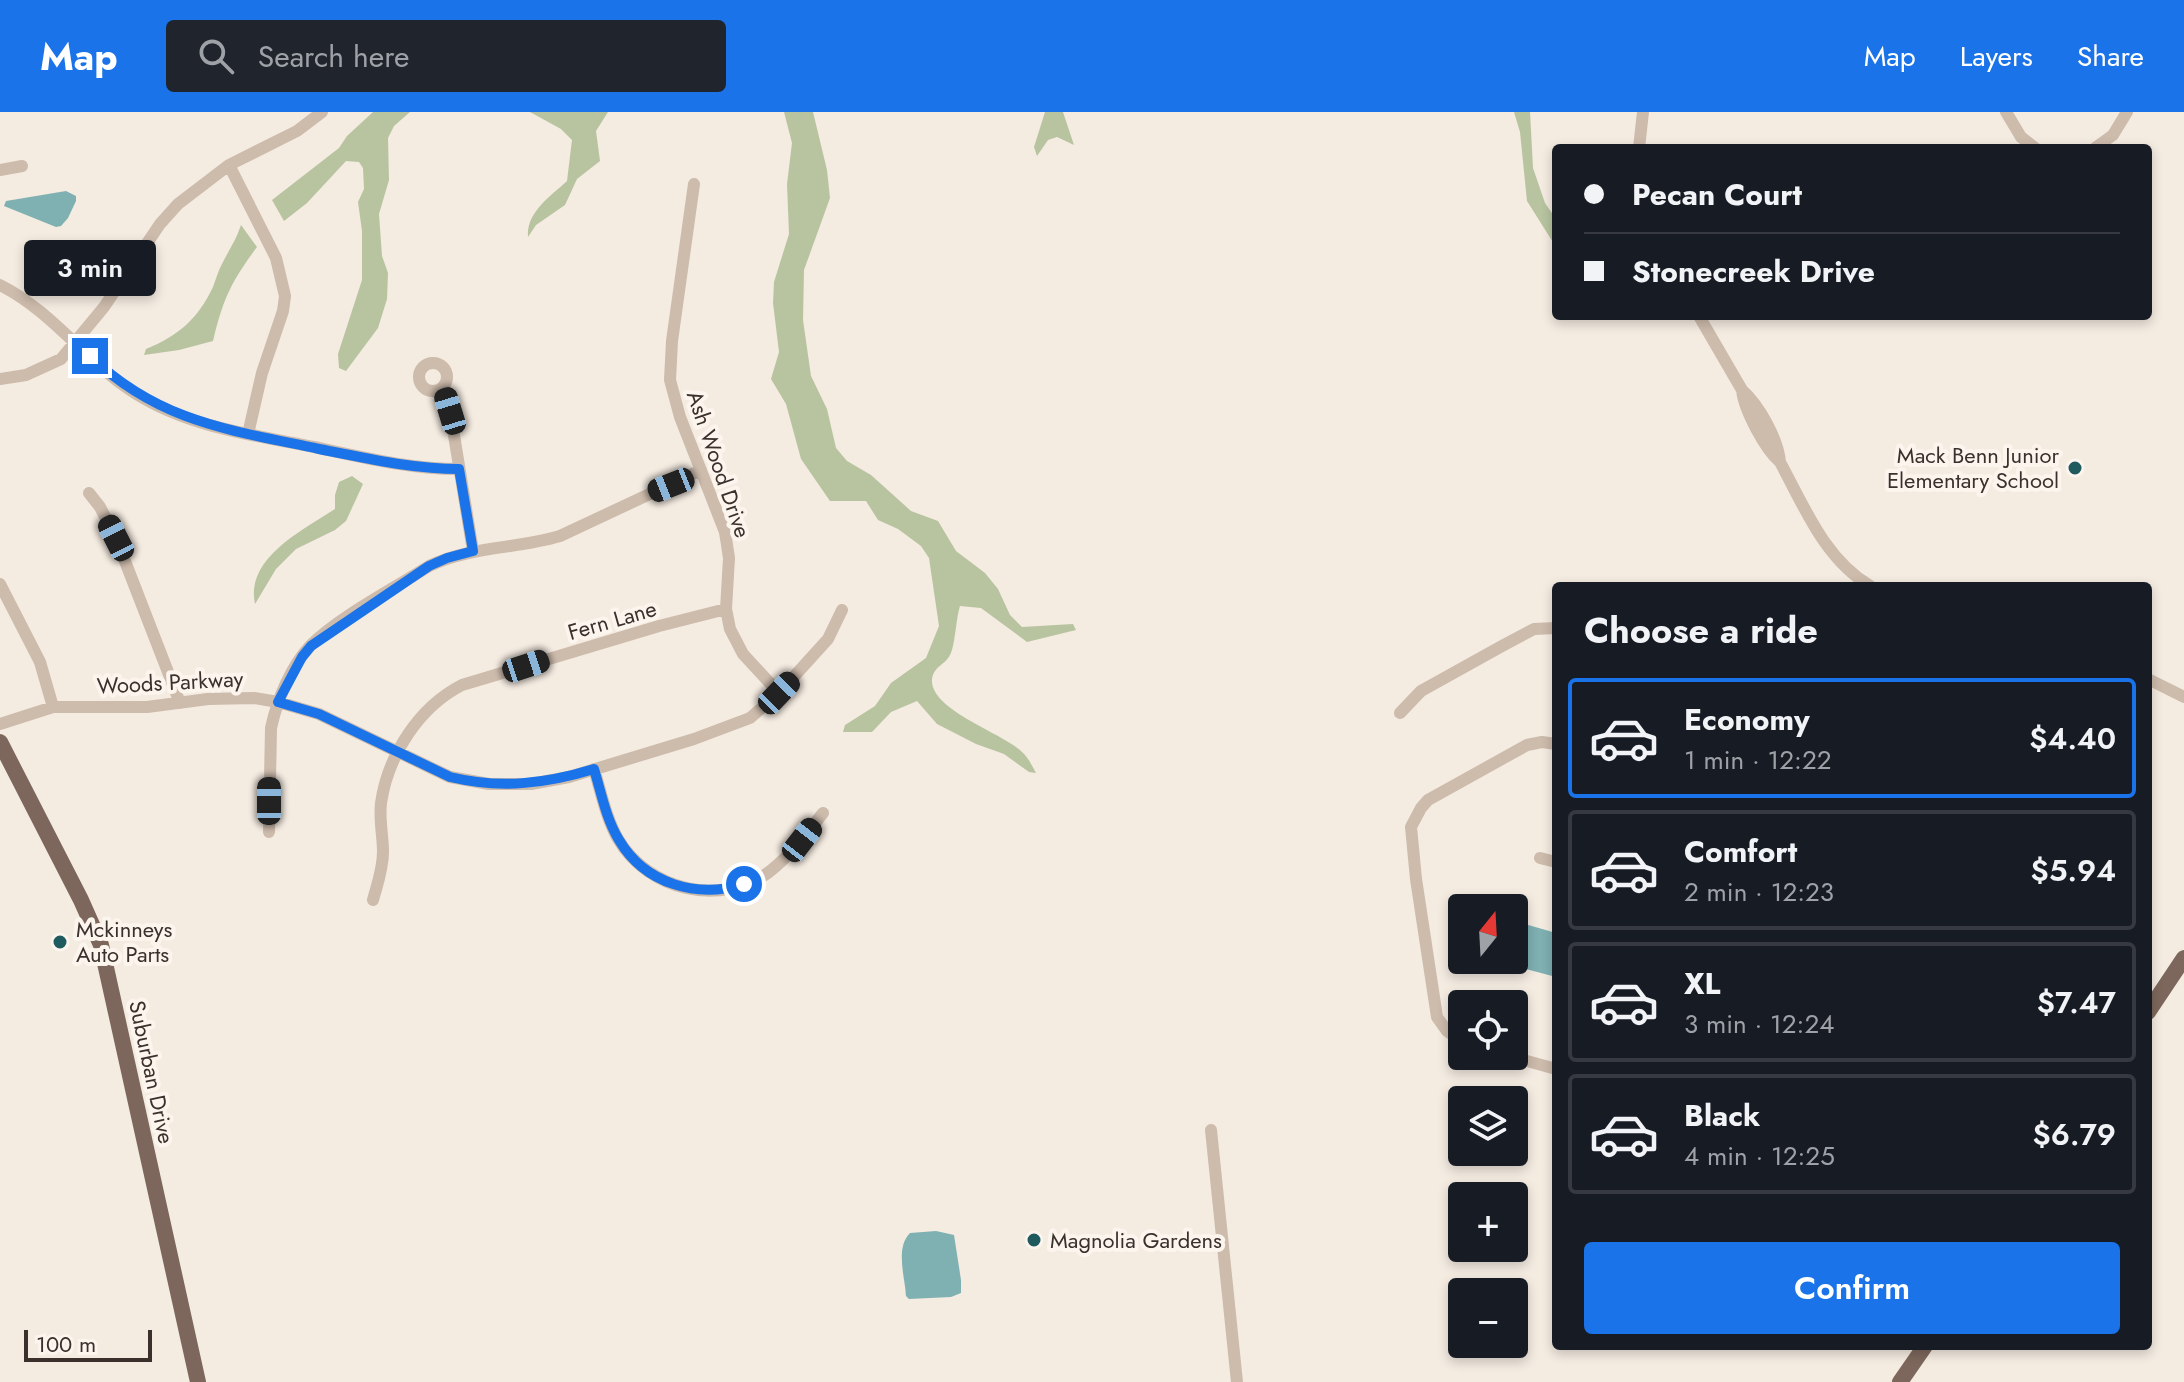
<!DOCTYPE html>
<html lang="en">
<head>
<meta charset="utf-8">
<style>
  :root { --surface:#171b24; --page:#20242c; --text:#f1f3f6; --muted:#9ea1a6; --line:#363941; --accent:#1a73e8 }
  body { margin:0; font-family:Jost,sans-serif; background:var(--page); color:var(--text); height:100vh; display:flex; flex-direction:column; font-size:30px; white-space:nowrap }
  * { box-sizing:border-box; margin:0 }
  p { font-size:26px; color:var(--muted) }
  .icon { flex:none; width:44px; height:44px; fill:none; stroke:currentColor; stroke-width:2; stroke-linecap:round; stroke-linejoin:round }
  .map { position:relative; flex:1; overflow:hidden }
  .drawer { position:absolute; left:1552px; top:470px; width:600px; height:768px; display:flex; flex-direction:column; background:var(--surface); border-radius:8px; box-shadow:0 4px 12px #0003 }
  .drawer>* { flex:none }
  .banner { position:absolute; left:1552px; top:32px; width:600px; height:176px; border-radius:8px; box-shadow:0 4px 12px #0003; display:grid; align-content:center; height:176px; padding:0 32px; background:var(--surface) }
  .needle { width:52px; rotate:18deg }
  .controls { position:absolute; left:1448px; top:782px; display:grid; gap:16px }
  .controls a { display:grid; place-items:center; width:80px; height:80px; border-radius:8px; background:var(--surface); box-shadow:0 4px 12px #0003; font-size:40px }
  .scale { position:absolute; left:24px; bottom:20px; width:128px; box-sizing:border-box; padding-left:8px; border:4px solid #3b302b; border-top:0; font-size:22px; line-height:28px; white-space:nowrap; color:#3b302b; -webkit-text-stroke:6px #fbf5ee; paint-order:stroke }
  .end { position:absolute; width:36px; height:36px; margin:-18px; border:10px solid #1a73e8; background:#fff; box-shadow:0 0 0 4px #fff }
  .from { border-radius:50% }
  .bubble { position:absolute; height:56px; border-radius:8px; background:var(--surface); box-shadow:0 4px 12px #0003; font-size:26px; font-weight:600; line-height:56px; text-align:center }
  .car { position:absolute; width:24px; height:48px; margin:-24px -12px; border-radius:10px; box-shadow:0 0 6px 2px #0007; background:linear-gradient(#222 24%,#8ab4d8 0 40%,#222 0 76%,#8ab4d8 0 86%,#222 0) }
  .banner b { display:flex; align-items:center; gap:28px; height:76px; font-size:30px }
  .banner b+b { border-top:2px solid var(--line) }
  .banner i { width:20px; height:20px; background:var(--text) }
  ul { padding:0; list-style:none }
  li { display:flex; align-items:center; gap:24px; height:120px; margin:0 16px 12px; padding:0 16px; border:4px solid var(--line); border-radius:8px }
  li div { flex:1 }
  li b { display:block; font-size:30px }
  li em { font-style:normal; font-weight:600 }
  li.active { border-color:var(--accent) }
  li>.icon { width:72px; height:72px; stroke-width:1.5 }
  h2 { padding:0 32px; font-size:36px; line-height:96px }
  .primary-button { display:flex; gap:16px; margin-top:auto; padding:16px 32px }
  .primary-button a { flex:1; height:92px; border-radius:8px; background:var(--accent); color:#fff; font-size:32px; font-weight:600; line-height:92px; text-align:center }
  header { display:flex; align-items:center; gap:48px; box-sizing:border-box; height:112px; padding:0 40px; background:var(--accent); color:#fff }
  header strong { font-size:38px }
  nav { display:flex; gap:44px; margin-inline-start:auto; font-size:28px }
  .search { width:560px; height:72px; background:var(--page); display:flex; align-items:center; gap:20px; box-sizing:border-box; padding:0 28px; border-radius:8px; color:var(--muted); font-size:30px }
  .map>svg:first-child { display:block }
  .green { fill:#b8c4a0 }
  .water { fill:#7fb0b2 }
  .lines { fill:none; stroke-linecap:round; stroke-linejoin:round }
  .minor { stroke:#cdbbac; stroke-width:12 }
  .major { stroke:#7d675c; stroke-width:16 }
  .route { stroke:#1a73e8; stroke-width:10 }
  .poi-dot { fill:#1f5a5e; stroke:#fbf5ee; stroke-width:3 }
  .labels { text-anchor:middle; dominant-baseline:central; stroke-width:8; stroke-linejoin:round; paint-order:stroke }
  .poi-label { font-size:22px; fill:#3b302b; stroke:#fbf5ee; text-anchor:start }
  .street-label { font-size:22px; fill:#3b302b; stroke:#fbf5ee }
</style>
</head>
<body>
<header>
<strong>Map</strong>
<div class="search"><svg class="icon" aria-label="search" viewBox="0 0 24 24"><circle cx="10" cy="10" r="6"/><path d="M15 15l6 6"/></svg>Search here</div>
<nav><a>Map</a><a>Layers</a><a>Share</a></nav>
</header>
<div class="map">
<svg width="2184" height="1270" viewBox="0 0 2184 1270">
  <rect width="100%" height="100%" fill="#f4ebe1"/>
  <path class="green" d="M373,0H410L394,14L388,26L389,68L379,102L382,144L388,161L387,187L378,216L346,259L339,256L338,242L362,168V119L358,90L364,77L363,56L359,50L346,49L307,91L284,109L272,88L339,36L347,24Z
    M530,0H608L596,19L600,49L577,67L565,93L536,113L528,125C526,100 551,84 567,69L572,28L561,17Z
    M784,0H813L827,58L830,86L804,158L803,208L811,264L827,297L836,336L847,349L871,363L911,399L938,409L956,439L985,461L998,477L1010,503L1022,515L1073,512L1076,518L1027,530L981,496L960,494C956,506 955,535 950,543C945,553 934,554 932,567C929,598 1005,622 1022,640C1028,645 1032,654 1036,661L1029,660L1004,642L976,632L937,612L917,589L891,600L872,620H843L845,613L875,594L891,571L926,546L939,514L929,446L921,434L898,417L878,408L866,389H830L801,347L786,292L771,267L779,240L773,191L774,170L789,122L787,72L792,31Z
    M1045,0H1063L1074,33L1057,25L1048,28L1037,44L1034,35Z
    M1514,0H1530L1533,56L1545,91L1556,107V135L1527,89L1520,20Z
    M241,113L257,135C231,170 223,187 213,229L179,238L144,243L146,237C178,224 198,207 213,175C216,167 218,159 222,152C229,138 236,128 241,113Z
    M352,364L363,372L346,409L335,418L296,437L276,457L255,492C245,446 303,418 335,397V383L339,370Z"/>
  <path class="water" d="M66,79L76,84V89L68,106L61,114L56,115L4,94L6,89Z
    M1514,809L1556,821V865L1492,848H1514Z
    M936,1119L954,1123L961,1168V1181L951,1185L909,1187L906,1184C905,1165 895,1136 910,1121Z"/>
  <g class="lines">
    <path class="minor" d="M2006,0L2021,25L2035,36
      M1639,36L1643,0
      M2095,36L2113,23L2127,0
      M229,53L276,146L285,184L283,199L262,261L248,322
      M0,58L22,54
      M694,72L672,229L670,268L680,305L725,420L729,446L726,497L730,517L743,542L779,581
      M0,173C48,197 80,241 123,273C179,314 248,322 314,335C362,345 409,357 459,357
      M1699,204L1742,278C1759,293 1778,327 1780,350
      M419 265a14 14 0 1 1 28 0a14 14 0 1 1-28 0Z
      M0,267L26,263L61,247L104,195L160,112L178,92L229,53L297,19L322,0
      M443,276L450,299L473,439
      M1742,278C1744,298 1765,337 1780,350C1805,396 1824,446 1870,474
      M89,381L100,395L116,426L180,591
      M0,472L40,550L53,595
      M2148,567L2184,585
      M1400,601L1421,579L1502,534L1534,517L1556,516
      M0,612L53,595H147L208,587L254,586L278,590L319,602L450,665L489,672H531L569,665L694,627L750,606L779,581L828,527L842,498
      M594,657C601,680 606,706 618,727C649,779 720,795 769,760C790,744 807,721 823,701
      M269,720L271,616C277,588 291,554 311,533C339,505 395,476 429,454C471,434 517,437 560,424L701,358
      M1540,746L1556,750
      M373,788C377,773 383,757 383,740C383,724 379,708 381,691C388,643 419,595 462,573L659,514L726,497
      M1462,930L1447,919L1437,905L1416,767L1411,715L1421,696L1428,688L1527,633L1542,630L1556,632
      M1509,944L1556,957
      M1211,1018L1237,1270"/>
    <path class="major" d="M0,630L81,788L101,833L198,1270
      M2148,900L2184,846
      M1900,1270L1925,1234"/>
  </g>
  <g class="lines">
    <path class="route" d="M90,244C159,310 230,318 319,337C366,346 411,357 459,357L473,439L447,446L429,454L311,534L302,545L278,590L319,602L450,665C500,677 545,672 594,657C601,680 606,707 619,728C645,772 697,787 744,772"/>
  </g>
  <g class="poi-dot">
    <circle cx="2075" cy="356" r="8"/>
    <circle cx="60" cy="830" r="8"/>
    <circle cx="1034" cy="1128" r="8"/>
  </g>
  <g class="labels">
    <g class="poi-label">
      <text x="2059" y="343" text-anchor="end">Mack Benn Junior<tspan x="2059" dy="25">Elementary School</tspan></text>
      <text x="76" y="817">Mckinneys<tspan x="76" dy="25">Auto Parts</tspan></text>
      <text x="1050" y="1128">Magnolia Gardens</text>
    </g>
    <g class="street-label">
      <text transform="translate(719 352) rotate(71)">Ash Wood Drive</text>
      <text transform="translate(612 508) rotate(-16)">Fern Lane</text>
      <text transform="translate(170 570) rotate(-3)">Woods Parkway</text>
      <text transform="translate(152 960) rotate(78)">Suburban Drive</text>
    </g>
  </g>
</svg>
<div class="controls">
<a><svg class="needle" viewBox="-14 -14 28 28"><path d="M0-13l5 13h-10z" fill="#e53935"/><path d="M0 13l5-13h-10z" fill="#9ea1a6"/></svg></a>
<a><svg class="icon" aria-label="locate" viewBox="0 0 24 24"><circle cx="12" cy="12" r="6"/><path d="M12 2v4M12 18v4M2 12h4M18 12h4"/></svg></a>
<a><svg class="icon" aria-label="layers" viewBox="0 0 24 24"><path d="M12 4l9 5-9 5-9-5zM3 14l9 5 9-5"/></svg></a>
<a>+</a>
<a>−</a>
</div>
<div class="scale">100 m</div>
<i class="end from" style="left:744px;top:772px"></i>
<i class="end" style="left:90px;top:244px"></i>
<div class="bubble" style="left:24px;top:128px;width:132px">3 min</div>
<i class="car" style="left:450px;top:299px;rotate:343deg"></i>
<i class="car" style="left:671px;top:373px;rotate:248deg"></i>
<i class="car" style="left:116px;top:426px;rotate:333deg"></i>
<i class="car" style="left:526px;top:554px;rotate:72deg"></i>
<i class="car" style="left:779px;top:581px;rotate:44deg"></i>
<i class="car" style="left:269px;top:689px;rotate:0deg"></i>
<i class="car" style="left:802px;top:728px;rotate:38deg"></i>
<div class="banner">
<b><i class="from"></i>Pecan Court</b>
<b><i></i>Stonecreek Drive</b>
</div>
<section class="drawer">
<h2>Choose a ride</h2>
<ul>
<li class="active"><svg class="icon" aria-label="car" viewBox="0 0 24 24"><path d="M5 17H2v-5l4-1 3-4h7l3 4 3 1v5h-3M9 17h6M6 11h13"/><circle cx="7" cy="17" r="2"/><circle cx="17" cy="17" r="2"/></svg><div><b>Economy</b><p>1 min · 12:22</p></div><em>$4.40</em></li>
<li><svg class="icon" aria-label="car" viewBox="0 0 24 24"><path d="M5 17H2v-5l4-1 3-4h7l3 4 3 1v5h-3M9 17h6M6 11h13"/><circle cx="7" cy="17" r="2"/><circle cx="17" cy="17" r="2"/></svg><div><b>Comfort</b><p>2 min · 12:23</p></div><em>$5.94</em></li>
<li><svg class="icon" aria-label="car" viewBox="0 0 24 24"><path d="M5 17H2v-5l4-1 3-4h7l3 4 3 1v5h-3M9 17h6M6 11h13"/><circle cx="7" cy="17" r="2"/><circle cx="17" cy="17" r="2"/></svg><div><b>XL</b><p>3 min · 12:24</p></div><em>$7.47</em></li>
<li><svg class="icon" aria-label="car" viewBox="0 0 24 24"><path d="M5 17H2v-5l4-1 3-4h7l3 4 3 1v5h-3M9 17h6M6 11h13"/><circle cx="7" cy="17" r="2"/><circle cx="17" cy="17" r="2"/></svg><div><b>Black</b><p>4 min · 12:25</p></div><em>$6.79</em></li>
</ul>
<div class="primary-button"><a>Confirm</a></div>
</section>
</div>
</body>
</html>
